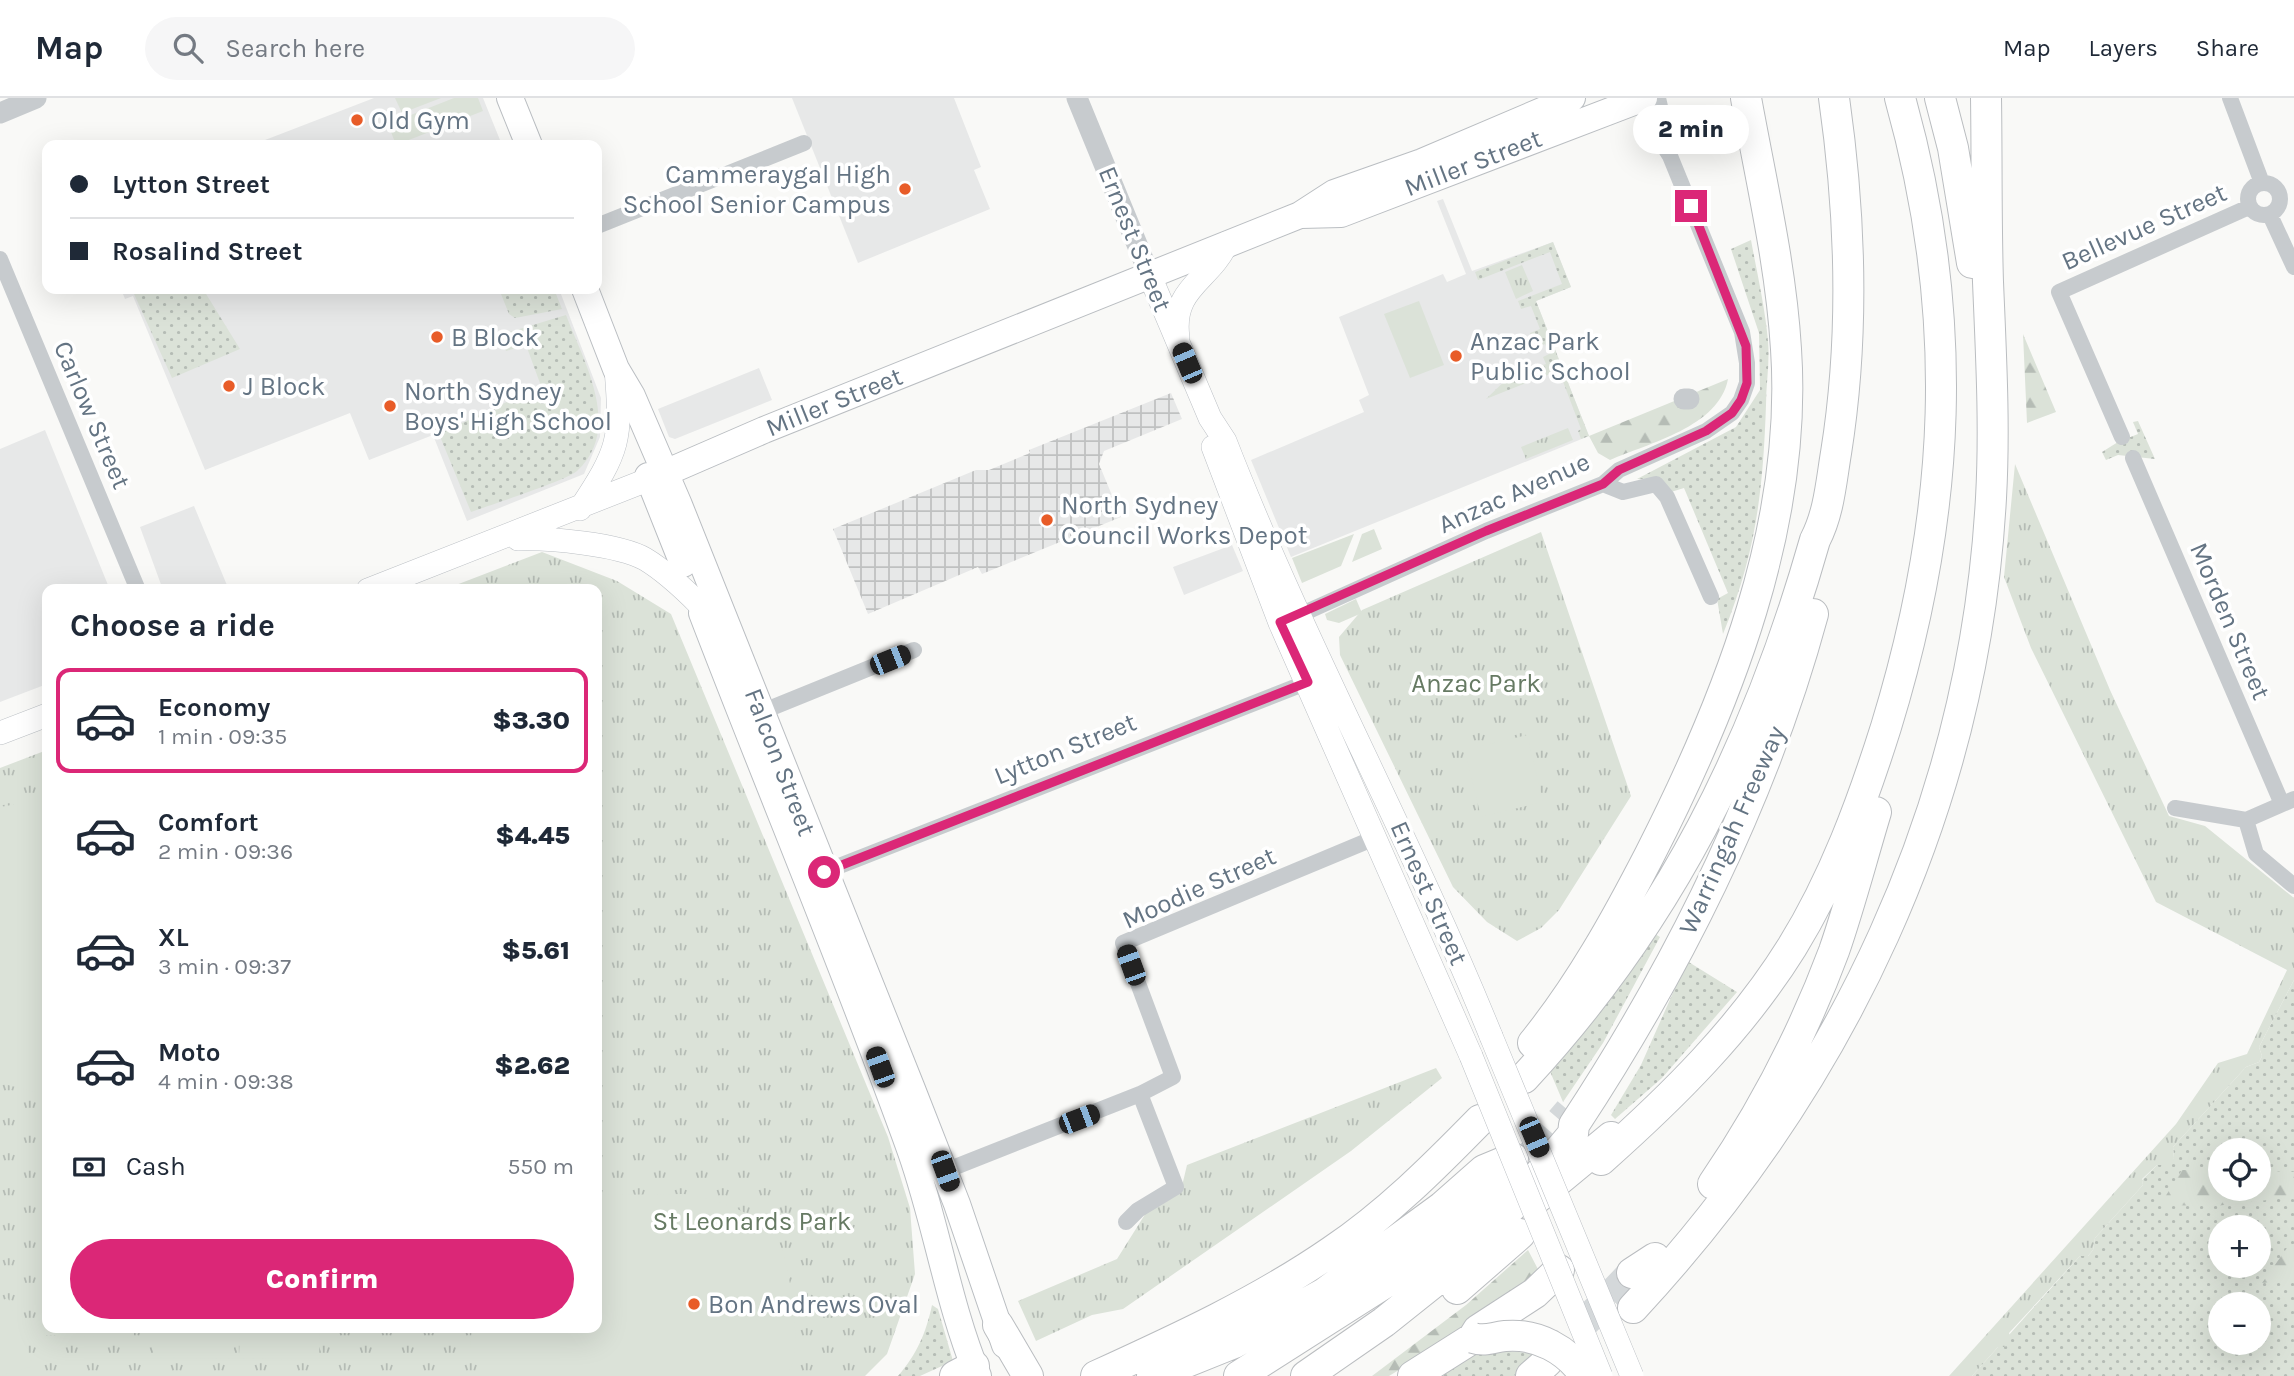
<!DOCTYPE html>
<html lang="en">
<head>
<meta charset="utf-8">
<style>
  :root { --surface:#fff; --page:#f6f6f7; --text:#1f2937; --muted:#747a83; --line:#e0e1e3; --accent:#db2777 }
  body { margin:0; font-family:Karla,sans-serif; background:var(--page); color:var(--text); height:100vh; display:flex; flex-direction:column; font-size:26px; white-space:nowrap }
  * { box-sizing:border-box; margin:0 }
  p { font-size:23px; color:var(--muted) }
  .icon { flex:none; width:38px; height:38px; fill:none; stroke:currentColor; stroke-width:2; stroke-linecap:round; stroke-linejoin:round }
  .map { position:relative; flex:1; overflow:hidden }
  .panel { position:absolute; left:42px; top:486px; width:560px; height:749px; display:flex; flex-direction:column; background:var(--surface); border-radius:14px; box-shadow:0 7px 28px #0002 }
  .panel>* { flex:none }
  .guide { position:absolute; left:42px; top:42px; width:560px; height:154px; border-radius:14px; box-shadow:0 7px 28px #0002; display:grid; align-content:center; height:154px; padding:0 28px; background:var(--surface) }
  .buttons { position:absolute; left:2208px; top:1040px; display:grid; gap:14px }
  .buttons a { display:grid; place-items:center; width:63px; height:63px; border-radius:50%; background:var(--surface); box-shadow:0 7px 28px #0002; font-size:35px }
  .end { position:absolute; width:32px; height:32px; margin:-16px; border:9px solid #db2777; background:#fff; box-shadow:0 0 0 4px #fff }
  .from { border-radius:50% }
  .bubble { position:absolute; height:49px; border-radius:24px; background:var(--surface); box-shadow:0 7px 28px #0002; font-size:23px; font-weight:800; line-height:49px; text-align:center }
  .car { position:absolute; width:21px; height:42px; margin:-21px -10px; border-radius:9px; box-shadow:0 0 5px 2px #0007; background:linear-gradient(#222 24%,#8ab4d8 0 40%,#222 0 76%,#8ab4d8 0 86%,#222 0) }
  .guide b { display:flex; align-items:center; gap:24px; height:66px; font-size:26px }
  .guide b+b { border-top:2px solid var(--line) }
  .guide i { width:18px; height:18px; background:var(--text) }
  ul { padding:0; list-style:none }
  li { display:flex; align-items:center; gap:21px; height:105px; margin:0 14px 10px; padding:0 14px; border:4px solid transparent; border-radius:14px }
  li div { flex:1 }
  li b { display:block; font-size:26px }
  li em { font-style:normal; font-weight:800 }
  li.on { border-color:var(--accent) }
  li>.icon { width:63px; height:63px; stroke-width:1.5 }
  h2 { padding:0 28px; font-size:32px; line-height:84px }
  .pay { display:flex; align-items:center; gap:18px; height:77px; padding:0 28px; font-size:26px }
  .pay p { margin-inline-start:auto }
  .primary-button { display:flex; gap:14px; margin-top:auto; padding:14px 28px }
  .primary-button a { flex:1; height:80px; border-radius:42px; background:var(--accent); color:#fff; font-size:28px; font-weight:800; line-height:80px; text-align:center }
  header { display:flex; align-items:center; gap:42px; box-sizing:border-box; height:98px; padding:0 35px; background:var(--surface); border-bottom:2px solid var(--line) }
  header strong { font-size:33px }
  nav { display:flex; gap:38px; margin-inline-start:auto; font-size:24px }
  .search { width:490px; height:63px; background:var(--page); display:flex; align-items:center; gap:18px; box-sizing:border-box; padding:0 24px; border-radius:38px; color:var(--muted); font-size:26px }
  .map>svg:first-child { display:block }
  .built { fill:#e7e8e8 }
  .industrial { fill:url(#industrial-grid) }
  .grass { fill:url(#grass-dots); fill-rule:evenodd }
  .forest { fill:url(#forest-firs) }
  .park { fill:url(#park-tufts) }
  .garden { fill:#dbe2d8 }
  .lines { fill:none; stroke-linecap:round; stroke-linejoin:round }
  .motorway-tunnel { stroke:#d4d8da; stroke-width:30; stroke-dasharray:30 15; stroke-linecap:butt }
  .secondary-casing { stroke:#bcc0c5; stroke-width:24 }
  .primary-casing { stroke:#babec2; stroke-width:28 }
  .motorway-casing { stroke:#babdc0; stroke-width:32 }
  .minor { stroke:#c7cbce; stroke-width:16 }
  .tertiary { stroke:#c7cbce; stroke-width:21 }
  .secondary { stroke:#fff; stroke-width:23 }
  .primary { stroke:#fff; stroke-width:26 }
  .motorway { stroke:#fff; stroke-width:30 }
  .secondary-bridge-casing { stroke:#bcc0c5; stroke-width:24; stroke-linecap:butt }
  .motorway-bridge-casing { stroke:#babdc0; stroke-width:32; stroke-linecap:butt }
  .secondary-bridge { stroke:#fff; stroke-width:23 }
  .motorway-bridge { stroke:#fff; stroke-width:30 }
  .route { stroke:#db2777; stroke-width:9 }
  .poi-dot { fill:#e85c28; stroke:#fff; stroke-width:2.5 }
  .labels { text-anchor:middle; dominant-baseline:central; stroke-width:7; stroke-linejoin:round; paint-order:stroke }
  .poi-label { font-size:26px; fill:#647483; stroke:#fff; text-anchor:start }
  .street-label { font-size:26px; fill:#647483; stroke:#fff }
  .park-label { font-size:26px; fill:#667a63; stroke:#fff }
</style>
</head>
<body>
<header>
<strong>Map</strong>
<div class="search"><svg class="icon" aria-label="search" viewBox="0 0 24 24"><circle cx="10" cy="10" r="6"/><path d="M15 15l6 6"/></svg>Search here</div>
<nav><a>Map</a><a>Layers</a><a>Share</a></nav>
</header>
<div class="map">
<svg width="2294" height="1278" viewBox="0 0 2294 1278">
  <defs>
    <pattern id="industrial-grid" width="8" height="8" patternUnits="userSpaceOnUse" patternTransform="scale(1.75)"><rect width="8" height="8" fill="#e7e8e8"/><path d="M0 4h8M4 0v8" fill="none" stroke="#bfc1c1"/></pattern>
    <pattern id="grass-dots" width="8" height="8" patternUnits="userSpaceOnUse" patternTransform="scale(1.75)"><rect width="8" height="8" fill="#dbe2d8"/><path d="M2 2h.1M6 6h.1" fill="none" stroke="#b5bcb5" stroke-width="1.8" stroke-linecap="round"/></pattern>
    <pattern id="forest-firs" width="22" height="20" patternUnits="userSpaceOnUse" patternTransform="scale(1.75)"><rect width="22" height="20" fill="#dbe2d8"/><path d="M5 1l3.5 6h-7zM16 11l3.5 6h-7z" fill="#b5bcb5"/></pattern>
    <pattern id="park-tufts" width="24" height="20" patternUnits="userSpaceOnUse" patternTransform="scale(1.75)"><rect width="24" height="20" fill="#dbe2d8"/><path d="M3 7l-1-3M5 7V3M7 7l1-3M15 17l-1-3M17 17v-4M19 17l1-3" fill="none" stroke="#b5bcb5"/></pattern>
  </defs>
  <rect width="100%" height="100%" fill="#f9f9f7"/>
  <path class="built" d="M374,0H483L502,47H252Z
    M792,0H954L981,69L974,72L990,111L858,165Z
    M1443,101L1472,173L1553,144L1571,189L1536,203L1589,338L1291,459L1251,362L1364,314L1359,302L1369,297L1339,219L1443,176L1447,184L1466,176L1437,103Z
    M121,191H559L601,300L600,339L584,376L467,423L433,337L369,362L350,315L205,372L133,198L125,201Z
    M759,270L772,302L675,341L669,339L658,311Z
    M45,332L110,492H47V586L0,604V351Z
    M194,408L229,492H163L140,429Z
    M1232,447L1243,473L1184,497L1173,469Z"/>
  <path class="industrial" d="M1171,295L1182,321L1104,353L1099,366L1121,419L982,476L978,469L868,516L833,431L976,372H989L1030,355L1029,352Z"/>
  <path class="grass" d="M1751,142C1757,175 1765,209 1768,243C1770,265 1766,285 1766,307C1763,394 1756,455 1723,536L1717,501L1728,495L1684,390L1671,394L1658,382L1637,381L1736,329L1760,292L1759,235L1731,151Z
    M1553,144L1571,189L1536,203L1589,338L1581,341L1578,333L1581,331L1559,273L1542,279L1536,265L1540,268L1546,266L1543,259L1549,256L1545,246L1536,250L1530,235L1540,231L1531,208L1521,211L1518,203L1562,186L1550,154L1478,182L1475,174Z
    M139,191H203L240,251L172,280L134,196Z
    M499,191H554L562,211L515,220L509,216Z
    M566,217C584,264 623,331 577,373C565,383 490,407 471,414L439,336L541,288L526,247L506,253L500,237Z
    M1525,269L1531,283L1486,301L1514,274Z
    M2138,323L2155,361L2118,357L2106,362L2102,354L2118,344L2138,336L2133,324Z
    M1655,836L1660,839L1603,945L1563,1004L1549,971Z
    M1687,863L1737,894L1662,980L1615,1021L1611,1017L1641,967Z
    M2294,882V1278H1972L2080,1158H2088L2093,1152L2095,1140L2143,1087L2142,1082L2157,1067L2174,1060L2173,1049L2246,969L2259,964L2262,958L2259,949ZM2221,1052H2259V1090H2221ZM2221,1129H2259V1167H2221ZM2221,1206H2259V1244H2221Z
    M932,1207L938,1211L953,1263L920,1278H898C917,1256 926,1235 932,1207Z
    M1488,1251L1538,1256L1514,1278H1434L1455,1264Z"/>
  <path class="forest" d="M2023,236L2056,314L2027,325Z
    M1728,281C1719,329 1649,345 1610,362L1598,355L1589,338Z
    M2182,1072H2221V1090H2259V1073L2294,1074V1099L2215,1108L2160,1107Z
    M2287,1150L2294,1151V1183L2262,1185Z
    M1528,1152L1541,1177L1487,1219L1389,1278H1372L1466,1207Z"/>
  <path class="park" d="M1522,167L1533,193L1516,201L1505,174Z
    M1568,330L1573,342L1526,361L1521,349Z
    M2015,366L2110,592L2169,718L2205,728L2294,800V882L2259,949L2262,958L2259,964L2246,969L2173,1049L2174,1060L2167,1067H2157L2142,1081L2143,1087L2095,1140L2093,1152L2088,1158H2080L2009,1235L2011,1241L2005,1249H1998L1972,1278H1949L2176,1026L2218,965L2247,956L2287,872L2156,804L2031,550L2004,479Z
    M1541,434L1631,698L1559,812L1541,830L1517,843L1487,824L1453,789L1340,557L1339,539L1362,512Z
    M542,454L617,483L671,516L888,1039L910,1110L915,1176L887,1256L865,1278H0V670L47,652V1230H597V492H443Z
    M1436,970L1442,980L1351,1053L1123,1211L1092,1217L1036,1243L1018,1203L1117,1161L1149,1110L1182,1088L1187,1067Z"/>
  <path class="garden" d="M395,0H441L402,15Z
    M454,0H478L483,13L396,47L388,26Z
    M1419,203L1444,267L1410,280L1384,216Z
    M1374,431L1382,451L1352,464L1362,436Z
    M1354,436L1341,468L1302,485L1292,460Z
    M1356,501L1362,515L1339,525L1327,522L1325,516Z
    M1527,637L1543,704L1481,719L1465,652Z
    M34,703L47,704V997L0,985V709Z
    M684,1096C712,1101 756,1113 775,1137C789,1156 799,1235 794,1258C793,1264 790,1272 787,1278H484L470,1250L472,1230H597V1097Z
    M47,1148V1230H134V1240L44,1237Z
    M8,1200L33,1268L0,1278V1203Z
    M154,1230H234V1261L154,1259Z
    M240,1230H320L319,1262L239,1260Z"/>
  <g class="lines">
    <path class="motorway-tunnel" d="M1502,1091L1569,1013
      M1547,1264L1632,1175"/>
    <g class="secondary-casing">
      <path id="secondary" d="M1150,178L1210,320L1225,343C1304,546 1409,736 1491,938
        M1178,240C1171,189 1210,183 1227,145
        M1213,349L1280,525L1471,958
        M580,411C619,352 622,342 616,271
        M518,441C549,440 618,446 645,461C665,473 683,490 699,506
        M368,492L665,375
        M0,635L47,617"/>
    </g>
    <g class="primary-casing">
      <path id="primary" d="M510,0L529,47
        M1301,117L1341,116L1644,0
        M585,191L616,271L632,298L679,407L912,991L957,1106L1005,1247
        M665,375L764,332L1300,117L1334,95L1422,64L1572,0
        M648,378L683,466
        M702,515C771,695 846,873 911,1054C937,1128 948,1206 978,1278"/>
    </g>
    <g class="motorway-casing">
      <path id="motorway" d="M1940,0L1953,50L1972,165
        M1533,945C1580,887 1616,822 1650,756C1728,603 1798,426 1786,251C1781,167 1761,83 1746,0
        M1524,980C1669,824 1757,646 1815,442C1829,415 1831,385 1836,355C1855,236 1851,119 1834,0
        M1601,1062C1673,998 1741,931 1792,849C1834,781 1862,705 1886,629C1952,414 1961,217 1900,0
        M1713,1086C1763,1013 1803,936 1834,853C1850,807 1862,760 1876,714
        M1536,1101L1611,1039
        M1453,1169L1516,1104L1573,1036L1574,1027C1678,869 1763,700 1813,516
        M1632,1175L1655,1160
        M1457,1191L1520,1136
        M1633,1210C1842,985 1974,709 1991,400C1995,328 1991,256 1988,184C1986,122 1987,61 1986,0
        M998,1227L1028,1278
        M955,1278L974,1268
        M1096,1278C1177,1241 1258,1204 1332,1153C1387,1116 1434,1069 1480,1022
        M1152,1278L1234,1245L1323,1196L1442,1109L1484,1072L1513,1060
        M1239,1278L1413,1167L1502,1091
        M1306,1278L1384,1224L1468,1157
        M1413,1278L1473,1240L1478,1232L1535,1195L1559,1172
        M1531,1278L1547,1264"/>
    </g>
    <path class="minor" d="M1658,0L1670,52
      M2230,0L2262,85
      M2248 101a16 16 0 1 1 32 0a16 16 0 1 1-32 0Z
      M2270,117L2294,169
      M597,128L804,45
      M0,161L138,492
      M2122,339L2059,194L2249,109
      M2133,360L2282,706
      M1603,386L1623,394L1656,386L1667,399L1711,499
      M1293,520L1486,433L1603,386L1619,372L1706,333L1732,315L1741,302L1747,285V265L1742,234L1670,58L1646,20L1641,1
      M761,614L914,552
      M2175,710L2246,722L2256,756L2294,788
      M2246,722L2294,701
      M824,774L1313,582
      M945,1073L1140,996L1173,979L1123,845L1377,739
      M1126,1124L1138,1112L1176,1089L1140,996"/>
    <path class="tertiary" d="M1077,0L1150,178
      M0,15L36,0
      M1684,301H1689"/>
    <use href="#secondary" class="secondary"/>
    <use href="#primary" class="primary"/>
    <use href="#motorway" class="motorway"/>
    <g class="secondary-bridge-casing">
      <path id="secondary-bridge" d="M1491,938L1632,1278
        M1471,958L1601,1278"/>
    </g>
    <g class="motorway-bridge-casing">
      <path id="motorway-bridge" d="M1473,1240C1486,1244 1493,1239 1505,1238C1537,1235 1568,1252 1585,1278"/>
    </g>
    <use href="#secondary-bridge" class="secondary-bridge"/>
    <use href="#motorway-bridge" class="motorway-bridge"/>
  </g>
  <g class="lines">
    <path class="route" d="M824,774L1308,584L1280,524L1486,433L1603,386L1619,372L1706,333L1732,315L1741,302L1747,285L1746,248L1691,108"/>
  </g>
  <g class="poi-dot">
    <circle cx="357" cy="22" r="7"/>
    <circle cx="905" cy="91" r="7"/>
    <circle cx="437" cy="239" r="7"/>
    <circle cx="1456" cy="258" r="7"/>
    <circle cx="229" cy="288" r="7"/>
    <circle cx="390" cy="308" r="7"/>
    <circle cx="1047" cy="422" r="7"/>
    <circle cx="694" cy="1206" r="7"/>
  </g>
  <g class="labels">
    <g class="poi-label">
      <text x="371" y="22">Old Gym</text>
      <text x="891" y="76" text-anchor="end">Cammeraygal High<tspan x="891" dy="30">School Senior Campus</tspan></text>
      <text x="451" y="239">B Block</text>
      <text x="1470" y="243">Anzac Park<tspan x="1470" dy="30">Public School</tspan></text>
      <text x="243" y="288">J Block</text>
      <text x="404" y="293">North Sydney<tspan x="404" dy="30">Boys' High School</tspan></text>
      <text x="1061" y="407">North Sydney<tspan x="1061" dy="30">Council Works Depot</tspan></text>
      <text x="708" y="1206">Bon Andrews Oval</text>
    </g>
    <g class="street-label">
      <text transform="translate(1473 65) rotate(-21)">Miller Street</text>
      <text transform="translate(2144 129) rotate(-24)">Bellevue Street</text>
      <text transform="translate(1135 141) rotate(68)">Ernest Street</text>
      <text transform="translate(834 304) rotate(-22)">Miller Street</text>
      <text transform="translate(92 317) rotate(67)">Carlow Street</text>
      <text transform="translate(1514 395) rotate(-24)">Anzac Avenue</text>
      <text transform="translate(2230 523) rotate(67)">Morden Street</text>
      <text transform="translate(1065 651) rotate(-22)">Lytton Street</text>
      <text transform="translate(780 664) rotate(69)">Falcon Street</text>
      <text transform="translate(1732 732) rotate(-66)">Warringah Freeway</text>
      <text transform="translate(1199 790) rotate(-24)">Moodie Street</text>
      <text transform="translate(1429 795) rotate(66)">Ernest Street</text>
    </g>
    <g class="park-label">
      <text x="1476" y="585">Anzac Park</text>
      <text x="752" y="1123">St Leonards Park</text>
    </g>
  </g>
</svg>
<div class="buttons">
<a><svg class="icon" aria-label="locate" viewBox="0 0 24 24"><circle cx="12" cy="12" r="6"/><path d="M12 2v4M12 18v4M2 12h4M18 12h4"/></svg></a>
<a>+</a>
<a>−</a>
</div>
<i class="end from" style="left:824px;top:774px"></i>
<i class="end" style="left:1691px;top:108px"></i>
<div class="bubble" style="left:1633px;top:7px;width:116px">2 min</div>
<i class="car" style="left:1187px;top:265px;rotate:337deg"></i>
<i class="car" style="left:890px;top:562px;rotate:68deg"></i>
<i class="car" style="left:1131px;top:867px;rotate:340deg"></i>
<i class="car" style="left:880px;top:969px;rotate:340deg"></i>
<i class="car" style="left:1079px;top:1021px;rotate:69deg"></i>
<i class="car" style="left:1534px;top:1039px;rotate:157deg"></i>
<i class="car" style="left:945px;top:1073px;rotate:160deg"></i>
<div class="guide">
<b><i class="from"></i>Lytton Street</b>
<b><i></i>Rosalind Street</b>
</div>
<section class="panel">
<h2>Choose a ride</h2>
<ul>
<li class="on"><svg class="icon" aria-label="car" viewBox="0 0 24 24"><path d="M5 17H2v-5l4-1 3-4h7l3 4 3 1v5h-3M9 17h6M6 11h13"/><circle cx="7" cy="17" r="2"/><circle cx="17" cy="17" r="2"/></svg><div><b>Economy</b><p>1 min · 09:35</p></div><em>$3.30</em></li>
<li><svg class="icon" aria-label="car" viewBox="0 0 24 24"><path d="M5 17H2v-5l4-1 3-4h7l3 4 3 1v5h-3M9 17h6M6 11h13"/><circle cx="7" cy="17" r="2"/><circle cx="17" cy="17" r="2"/></svg><div><b>Comfort</b><p>2 min · 09:36</p></div><em>$4.45</em></li>
<li><svg class="icon" aria-label="car" viewBox="0 0 24 24"><path d="M5 17H2v-5l4-1 3-4h7l3 4 3 1v5h-3M9 17h6M6 11h13"/><circle cx="7" cy="17" r="2"/><circle cx="17" cy="17" r="2"/></svg><div><b>XL</b><p>3 min · 09:37</p></div><em>$5.61</em></li>
<li><svg class="icon" aria-label="car" viewBox="0 0 24 24"><path d="M5 17H2v-5l4-1 3-4h7l3 4 3 1v5h-3M9 17h6M6 11h13"/><circle cx="7" cy="17" r="2"/><circle cx="17" cy="17" r="2"/></svg><div><b>Moto</b><p>4 min · 09:38</p></div><em>$2.62</em></li>
</ul>
<div class="pay"><svg class="icon" aria-label="cash" viewBox="0 0 24 24"><path d="M3 7h18v10H3z"/><circle cx="12" cy="12" r="2"/></svg>Cash<p>550 m</p></div>
<div class="primary-button"><a>Confirm</a></div>
</section>
</div>
</body>
</html>
